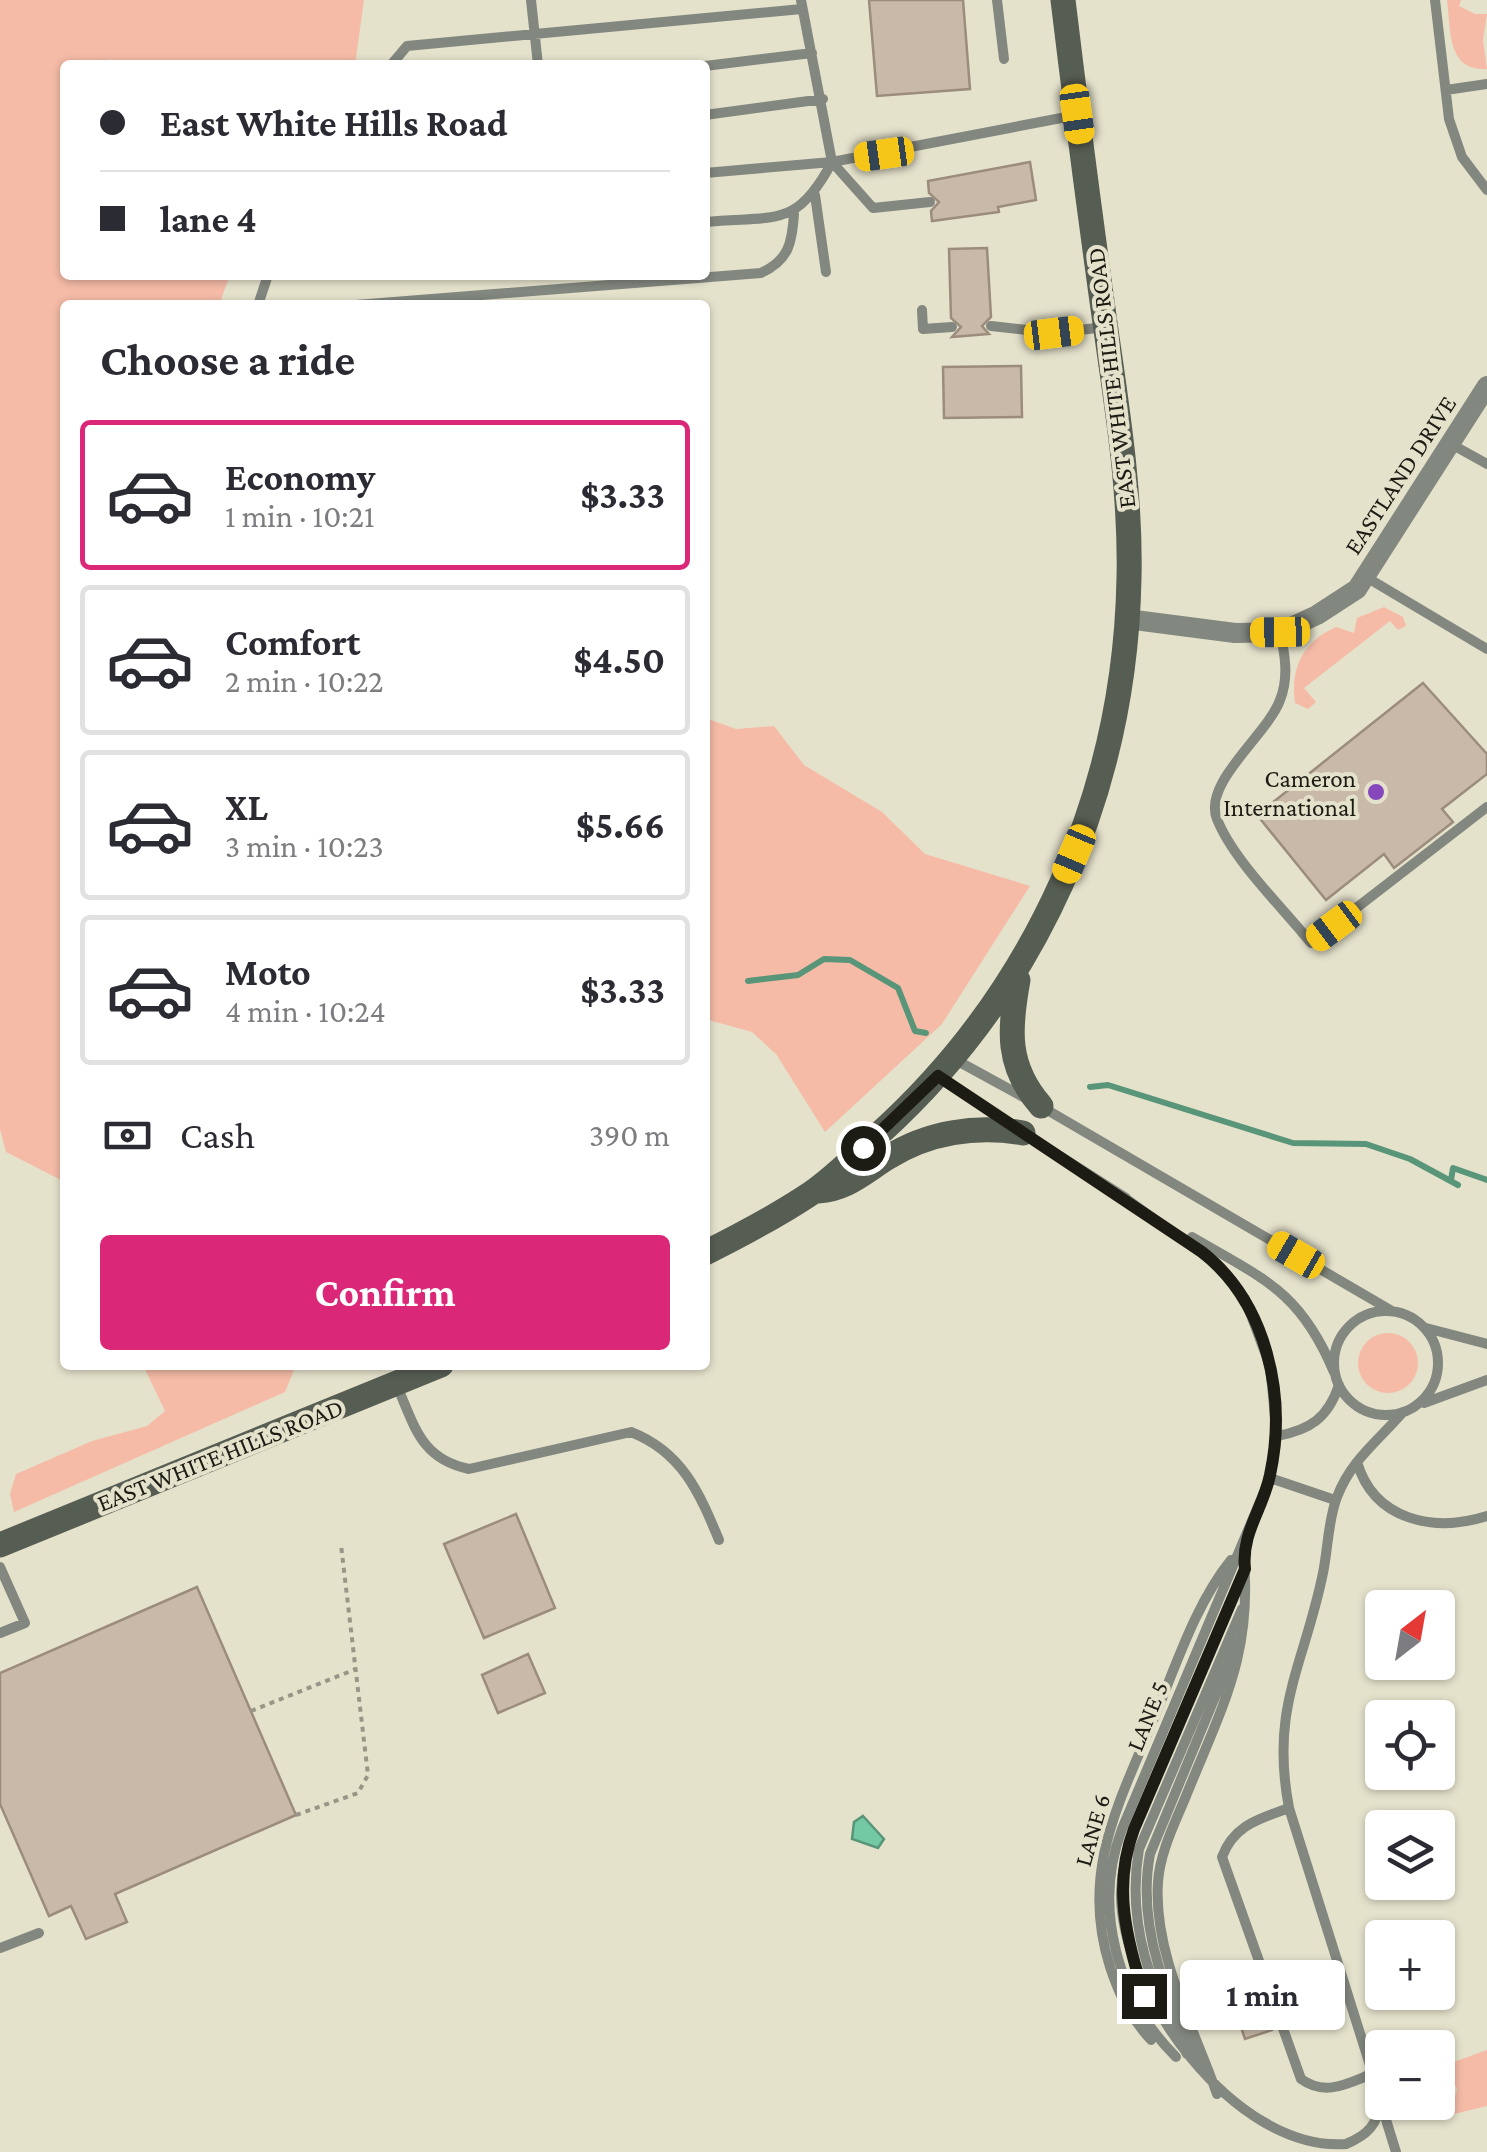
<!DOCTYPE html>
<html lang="en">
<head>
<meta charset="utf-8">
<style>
  :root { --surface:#fff; --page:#f2f2f3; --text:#2b2b33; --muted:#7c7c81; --line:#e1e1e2; --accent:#db2777 }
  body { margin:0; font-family:"Crimson Pro",serif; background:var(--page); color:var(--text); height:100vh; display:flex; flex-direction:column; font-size:38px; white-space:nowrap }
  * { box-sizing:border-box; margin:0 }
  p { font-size:32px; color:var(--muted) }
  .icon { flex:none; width:55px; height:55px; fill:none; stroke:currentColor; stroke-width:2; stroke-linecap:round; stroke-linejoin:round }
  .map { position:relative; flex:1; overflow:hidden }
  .drawer { position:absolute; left:60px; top:300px; width:650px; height:1070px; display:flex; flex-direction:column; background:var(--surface); border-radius:10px; box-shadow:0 2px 8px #0004 }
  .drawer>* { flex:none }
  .top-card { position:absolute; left:60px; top:60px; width:650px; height:220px; border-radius:10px; box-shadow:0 2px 8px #0004; display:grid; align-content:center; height:220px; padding:0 40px; background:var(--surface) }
  .needle { width:65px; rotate:31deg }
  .tools { position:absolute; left:1365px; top:1590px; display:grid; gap:20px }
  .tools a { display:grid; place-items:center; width:90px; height:90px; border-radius:10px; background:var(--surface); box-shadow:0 2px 8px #0004; font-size:50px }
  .end { position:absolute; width:45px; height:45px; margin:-22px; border:12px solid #1c1c14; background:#fff; box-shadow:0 0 0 5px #fff }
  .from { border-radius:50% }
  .bubble { position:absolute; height:70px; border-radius:10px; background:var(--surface); box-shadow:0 2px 8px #0004; font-size:32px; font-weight:700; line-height:70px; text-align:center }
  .car { position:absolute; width:30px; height:60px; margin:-30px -15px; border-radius:12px; box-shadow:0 0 8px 2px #0007; background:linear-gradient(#f5c518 24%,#345 0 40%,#f5c518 0 76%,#345 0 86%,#f5c518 0) }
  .top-card b { display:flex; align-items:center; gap:35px; height:95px; font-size:38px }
  .top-card b+b { border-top:2px solid var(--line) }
  .top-card i { width:25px; height:25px; background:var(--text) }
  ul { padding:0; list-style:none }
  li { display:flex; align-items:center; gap:30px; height:150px; margin:0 20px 15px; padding:0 20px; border:5px solid var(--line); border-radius:10px }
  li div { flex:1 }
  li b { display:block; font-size:38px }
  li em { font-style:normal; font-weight:700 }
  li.active { border-color:var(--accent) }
  li>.icon { width:90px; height:90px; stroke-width:1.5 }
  h2 { padding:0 40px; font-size:45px; line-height:120px }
  .pay { display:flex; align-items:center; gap:25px; height:110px; padding:0 40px; font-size:38px }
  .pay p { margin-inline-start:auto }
  .cta { display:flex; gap:20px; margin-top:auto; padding:20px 40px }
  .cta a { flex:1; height:115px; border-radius:10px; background:var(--accent); color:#fff; font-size:40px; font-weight:700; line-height:115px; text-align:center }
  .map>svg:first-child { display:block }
  .green { fill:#f5bba7 }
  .water { fill:#73c9a4; stroke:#599579; stroke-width:2.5 }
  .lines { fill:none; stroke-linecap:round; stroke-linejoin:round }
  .stream { stroke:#599579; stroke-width:6 }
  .building { fill:#c9b9a8; stroke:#9b8c7c; stroke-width:2.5 }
  .path { stroke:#989686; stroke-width:4; stroke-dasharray:5 5; stroke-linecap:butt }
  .service { stroke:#82877f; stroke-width:10 }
  .minor { stroke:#82877f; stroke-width:20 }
  .secondary { stroke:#565d52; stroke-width:25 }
  .route { stroke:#1c1c14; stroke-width:12 }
  .poi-dot { fill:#8747bc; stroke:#e5e2cc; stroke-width:4 }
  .labels { text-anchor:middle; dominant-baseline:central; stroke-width:8; stroke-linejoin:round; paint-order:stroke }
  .street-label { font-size:25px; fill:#1c1c14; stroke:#e5e2cc }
  .poi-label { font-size:25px; fill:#1c1c14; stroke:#e5e2cc; text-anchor:end }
</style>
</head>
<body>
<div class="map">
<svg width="1487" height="2152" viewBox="0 0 1487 2152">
  <rect width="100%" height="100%" fill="#e5e2cc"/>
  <path class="green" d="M0,0H364L355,65H115L110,57L113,65H65V275H230L219,305H65V1182L6,1152L0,1129Z
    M1447,0H1461L1459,6L1475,14H1487L1483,40L1487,69C1447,71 1451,31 1447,0Z
    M1384,607L1403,617L1406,626L1398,630L1390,621L1304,688L1316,702L1308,709L1295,703C1290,667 1304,641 1336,627L1354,633L1357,618Z
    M705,718L736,729L774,726L804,765L882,812L925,854L1030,886L942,1024L825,1132L776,1054L752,1032L705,1019Z
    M1358 1363a30 30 0 1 1 60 0a30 30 0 1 1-60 0Z
    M143,1365H296L285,1392L14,1512L10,1494L16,1474L92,1441L147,1426L165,1411Z
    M1487,2050V2106L1450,2115L1457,2089L1445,2065Z"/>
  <path class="water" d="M863,1816L884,1839L878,1848L852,1839L854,1822Z"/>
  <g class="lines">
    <path class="stream" d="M748,981L798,975L824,959L850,960L898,988L915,1031L926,1033
      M1090,1087L1108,1085L1293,1143L1366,1144L1410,1159L1458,1185
      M1451,1180L1453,1168L1487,1180"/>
  </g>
  <path class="building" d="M869,0H963L970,89L877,96Z
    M1030,162L1036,200L998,207L999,212L932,221L931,211L939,202L929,193L928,181Z
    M987,248L991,317L982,326L989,334L952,337L961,327L951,318L949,249Z
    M1021,366L1022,417L944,418L943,367Z
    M1423,683L1487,754V774L1442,809L1453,822L1394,868L1384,854L1326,900L1257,815Z
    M516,1514L555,1608L484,1638L444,1544Z
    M197,1587L296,1815L115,1894L127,1922L86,1939L71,1906L49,1916L0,1804V1673Z
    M528,1654L545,1693L498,1713L482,1675Z
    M1261,1995L1272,2030L1245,2039L1233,2003Z"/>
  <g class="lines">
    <path class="path" d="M251,1711L356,1669
      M296,1815L358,1793L368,1775L341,1545"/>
    <path class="service" d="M531,0L538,65
      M801,0L832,162L1077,115
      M997,0L1004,59
      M1435,0L1449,119L1462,157L1487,190
      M391,65L407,46L802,9
      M705,66L812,53
      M1446,90L1487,84
      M705,115L823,99
      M832,162L873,208L930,202
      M705,173L832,162
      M815,195L826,272
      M705,222C775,215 796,230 832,162
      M258,305L268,275
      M356,305L761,273C789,260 792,243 794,214
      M922,310L923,329L952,327
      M991,326L1054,333L1105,327
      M1451,444L1487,464
      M1366,577L1487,649
      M1280,632C1285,654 1289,678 1280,700C1268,734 1202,783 1217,819C1233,860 1283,908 1311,943L1487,807
      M954,1059L1027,1099
      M938,1077L1008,1123
      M1042,1107L1392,1311
      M1022,1132L1126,1198
      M1121,1195L1218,1265L1245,1299L1270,1366L1277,1436L1270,1478L1122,1829C1092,1908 1118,1999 1176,2057
      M1192,1237C1264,1279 1300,1291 1334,1372
      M1334 1363a52 52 0 1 1 104 0a52 52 0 1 1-104 0Z
      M1426,1328L1487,1344
      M397,1386C415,1427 421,1459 469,1469L631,1432C682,1452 699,1492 719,1540
      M1424,1403L1487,1380
      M1277,1436C1310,1430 1328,1418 1339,1385
      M1357,1462C1374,1520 1433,1533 1487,1516
      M1270,1478L1335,1500
      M0,1567L25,1623L0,1633
      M1245,1569C1219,1630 1193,1690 1167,1751C1148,1797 1122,1843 1121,1894C1120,1989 1233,2152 1346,2144C1368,2135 1378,2124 1381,2100L1289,1808C1270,1707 1304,1666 1323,1573C1328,1549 1328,1520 1337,1497C1351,1460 1378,1441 1403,1412
      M1289,1808C1259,1819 1234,1825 1222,1857L1301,2079C1326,2097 1348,2083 1374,2073
      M0,1948L39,1933
      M1151,2040C1130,2017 1120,1997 1110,1967C1079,1870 1121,1800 1157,1711C1178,1660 1197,1602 1231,1560
      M1187,2054C1151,1989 1126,1925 1139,1849L1242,1609
      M1202,2068C1168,2003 1136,1928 1150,1854L1239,1639
      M1217,2094C1194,2028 1153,1953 1158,1882C1160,1852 1175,1823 1186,1796C1224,1702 1254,1652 1243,1547
      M1383,2110L1396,2152"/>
    <path class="minor" d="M1127,619L1235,633L1280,632L1317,615L1357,589L1487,386"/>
    <path class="secondary" d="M1018,980C1009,1029 1006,1066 1041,1106
      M818,1191C847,1189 863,1173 887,1158C928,1132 976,1125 1023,1133
      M705,1253C741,1235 777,1216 810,1194C835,1177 857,1154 879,1134C1037,991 1125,792 1129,578C1131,492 1117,408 1105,323C1090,215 1076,108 1063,0
      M0,1545L441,1365"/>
  </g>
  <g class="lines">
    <path class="route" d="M863,1148L938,1076L1202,1252C1267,1303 1287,1396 1270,1475C1263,1509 1241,1533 1245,1569L1134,1829C1112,1888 1127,1938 1144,1996"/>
  </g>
  <circle class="poi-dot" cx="1376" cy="792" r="10"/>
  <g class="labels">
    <g class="street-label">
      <text transform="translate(1111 378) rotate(-97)">EAST WHITE HILLS ROAD</text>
      <text transform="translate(1400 475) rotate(-57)">EASTLAND DRIVE</text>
      <text transform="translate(220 1455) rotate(-22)">EAST WHITE HILLS ROAD</text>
      <text transform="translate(1147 1716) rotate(-68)">LANE 5</text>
      <text transform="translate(1092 1830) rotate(-74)">LANE 6</text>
    </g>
    <g class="poi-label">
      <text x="1356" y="778">Cameron<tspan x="1356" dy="29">International</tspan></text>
    </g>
  </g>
</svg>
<div class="tools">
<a><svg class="needle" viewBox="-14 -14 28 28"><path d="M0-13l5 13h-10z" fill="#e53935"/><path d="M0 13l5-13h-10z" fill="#7c7c81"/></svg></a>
<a><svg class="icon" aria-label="locate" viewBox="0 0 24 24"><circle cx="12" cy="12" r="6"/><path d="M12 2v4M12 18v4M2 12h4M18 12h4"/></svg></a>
<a><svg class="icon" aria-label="layers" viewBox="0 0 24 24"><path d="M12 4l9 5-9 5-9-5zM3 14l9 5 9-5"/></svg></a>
<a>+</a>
<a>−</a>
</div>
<i class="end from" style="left:863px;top:1148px"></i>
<i class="end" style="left:1144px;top:1996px"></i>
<div class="bubble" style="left:1180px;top:1960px;width:165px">1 min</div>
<i class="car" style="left:1077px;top:114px;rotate:172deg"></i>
<i class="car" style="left:884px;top:154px;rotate:262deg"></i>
<i class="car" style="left:1054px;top:333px;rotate:83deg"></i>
<i class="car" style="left:1280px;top:632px;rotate:269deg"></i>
<i class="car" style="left:1074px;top:854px;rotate:203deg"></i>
<i class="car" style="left:1334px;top:926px;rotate:233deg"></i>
<i class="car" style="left:1296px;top:1255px;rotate:300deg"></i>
<div class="top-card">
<b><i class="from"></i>East White Hills Road</b>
<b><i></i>lane 4</b>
</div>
<section class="drawer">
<h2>Choose a ride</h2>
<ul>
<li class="active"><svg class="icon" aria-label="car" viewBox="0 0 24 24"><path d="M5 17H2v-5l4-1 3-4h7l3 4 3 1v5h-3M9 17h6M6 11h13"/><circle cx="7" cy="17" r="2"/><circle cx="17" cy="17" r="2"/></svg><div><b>Economy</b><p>1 min · 10:21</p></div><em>$3.33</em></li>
<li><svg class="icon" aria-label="car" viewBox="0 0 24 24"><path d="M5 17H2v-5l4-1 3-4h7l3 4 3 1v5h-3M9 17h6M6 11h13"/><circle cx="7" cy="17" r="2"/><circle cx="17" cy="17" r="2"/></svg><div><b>Comfort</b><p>2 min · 10:22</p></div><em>$4.50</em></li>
<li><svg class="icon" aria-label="car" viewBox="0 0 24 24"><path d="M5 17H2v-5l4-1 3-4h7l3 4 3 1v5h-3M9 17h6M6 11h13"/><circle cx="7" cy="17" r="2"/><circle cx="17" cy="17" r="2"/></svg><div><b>XL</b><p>3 min · 10:23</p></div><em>$5.66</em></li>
<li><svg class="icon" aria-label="car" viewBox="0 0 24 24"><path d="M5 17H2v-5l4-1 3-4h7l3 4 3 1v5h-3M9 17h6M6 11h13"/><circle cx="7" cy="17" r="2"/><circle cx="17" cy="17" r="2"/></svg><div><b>Moto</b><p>4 min · 10:24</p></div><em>$3.33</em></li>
</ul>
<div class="pay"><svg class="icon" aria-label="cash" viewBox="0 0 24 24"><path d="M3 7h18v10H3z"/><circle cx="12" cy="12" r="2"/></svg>Cash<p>390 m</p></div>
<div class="cta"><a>Confirm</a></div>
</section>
</div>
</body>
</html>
